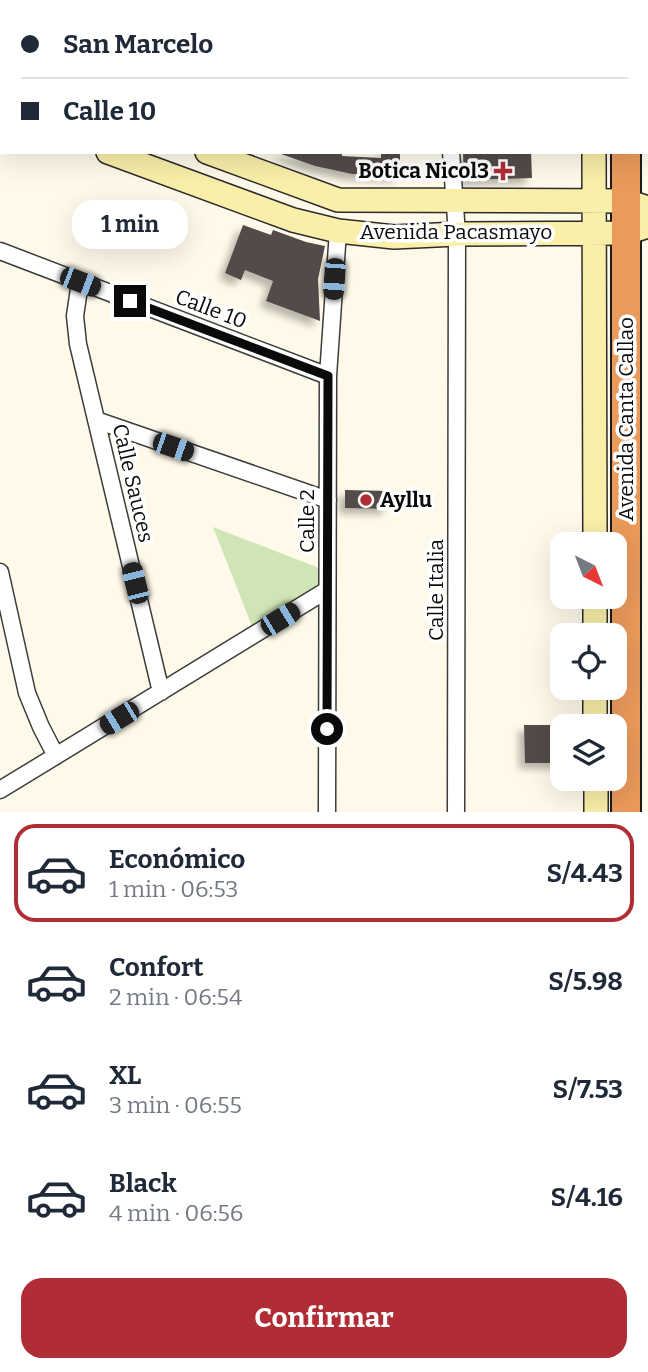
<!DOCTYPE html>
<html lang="es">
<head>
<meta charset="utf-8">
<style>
  :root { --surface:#fff; --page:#f6f6f7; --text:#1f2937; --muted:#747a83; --line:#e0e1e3; --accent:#b02d36 }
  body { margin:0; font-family:Bitter,serif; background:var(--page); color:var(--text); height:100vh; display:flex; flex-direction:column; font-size:26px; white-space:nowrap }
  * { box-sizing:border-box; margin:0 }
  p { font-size:23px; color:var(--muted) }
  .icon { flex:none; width:38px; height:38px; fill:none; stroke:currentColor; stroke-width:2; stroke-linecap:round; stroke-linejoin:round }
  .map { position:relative; height:812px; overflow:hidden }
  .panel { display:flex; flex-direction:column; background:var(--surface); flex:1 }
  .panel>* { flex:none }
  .guide { position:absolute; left:0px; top:0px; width:649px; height:154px; box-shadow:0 7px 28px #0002; display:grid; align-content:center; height:154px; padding:0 21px; background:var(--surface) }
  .needle { width:46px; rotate:138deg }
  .controls { position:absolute; left:550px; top:532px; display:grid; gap:14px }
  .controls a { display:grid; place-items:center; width:77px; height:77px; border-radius:14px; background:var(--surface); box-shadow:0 7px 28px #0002; font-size:35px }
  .end { position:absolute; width:32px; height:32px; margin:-16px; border:9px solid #0a0a0a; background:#fff; box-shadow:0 0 0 4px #fff }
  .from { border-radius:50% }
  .bubble { position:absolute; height:49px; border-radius:21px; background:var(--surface); box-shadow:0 7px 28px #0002; font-size:23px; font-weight:700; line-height:49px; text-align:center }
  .car { position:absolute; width:21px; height:42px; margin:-21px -10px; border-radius:9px; box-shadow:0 0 5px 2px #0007; background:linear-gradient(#222 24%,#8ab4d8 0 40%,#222 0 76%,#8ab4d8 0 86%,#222 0) }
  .guide b { display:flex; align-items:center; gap:24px; height:66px; font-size:26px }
  .guide b+b { border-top:2px solid var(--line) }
  .guide i { width:18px; height:18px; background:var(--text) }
  ul { padding:12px 0 0; list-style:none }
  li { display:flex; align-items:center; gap:21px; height:98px; margin:0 14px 10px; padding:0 7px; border:4px solid transparent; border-radius:21px }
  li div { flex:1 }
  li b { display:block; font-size:26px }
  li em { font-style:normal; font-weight:700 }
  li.active { border-color:var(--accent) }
  li>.icon { width:63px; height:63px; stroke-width:1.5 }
  .button { display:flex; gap:14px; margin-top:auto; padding:14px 21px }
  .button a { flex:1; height:80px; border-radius:21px; background:var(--accent); color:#fff; font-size:28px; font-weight:700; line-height:80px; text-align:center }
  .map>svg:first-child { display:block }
  .green { fill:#cfe5b6 }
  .building { fill:#524c48; filter:url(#shadow) }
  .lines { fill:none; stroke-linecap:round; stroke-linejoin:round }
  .street-casing { stroke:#3d3d3d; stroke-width:19 }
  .secondary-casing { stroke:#2c2c2c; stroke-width:26 }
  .highway-casing { stroke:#1b1b1b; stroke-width:32 }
  .street { stroke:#fff; stroke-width:16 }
  .secondary { stroke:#f9efa9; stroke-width:23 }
  .highway { stroke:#ea9a5b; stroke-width:28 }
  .route { stroke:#0a0a0a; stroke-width:9 }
  .poi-dot { fill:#b02d36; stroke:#fff; stroke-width:2.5 }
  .labels { text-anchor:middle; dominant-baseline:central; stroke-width:7; stroke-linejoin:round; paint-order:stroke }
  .poi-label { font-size:21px; font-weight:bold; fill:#0a0a0a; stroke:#fff; text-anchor:end }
  .street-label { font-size:21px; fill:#0a0a0a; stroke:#fff }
</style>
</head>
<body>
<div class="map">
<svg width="648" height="812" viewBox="0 0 648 812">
  <defs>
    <filter id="shadow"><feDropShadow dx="-6" dy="6" stdDeviation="3.5" flood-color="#0004"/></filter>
  </defs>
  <rect width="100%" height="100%" fill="#fef9e9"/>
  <path class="green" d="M213,527L319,568L321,585L252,626Z"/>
  <path class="building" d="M282,152H342V156L381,158V152H400V176L352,174L315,166L281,154Z
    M531,152L532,178L464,180L463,153Z
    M243,225L271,235L273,230L306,242L325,246L318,279L320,321L266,301L273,281L245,270L241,280L225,273Z
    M345,490L388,491V509L345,508Z
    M524,725H562V763H525Z"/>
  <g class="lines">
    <g class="street-casing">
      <path id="street" d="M214,0L219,2
        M445,0V2
        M130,2L131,0
        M451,152L457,234L456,812
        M0,251L328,376
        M80,282L75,316L78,344L161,692
        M96,420L328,500
        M0,572L27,693L41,727L56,756
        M0,790L327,590
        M327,812L328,376L338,231"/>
    </g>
    <g class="secondary-casing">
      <path id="secondary" d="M595,2V0
        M0,76H2
        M0,111H2
        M108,152L293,220L338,231L394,237L457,234L626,233L648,226
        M207,152L338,200L626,201L648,208
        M594,152L595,544
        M595,597V635
        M595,688V726
        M596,779V812"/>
    </g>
    <g class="highway-casing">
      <path id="highway" d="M626,0V2
        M626,812V152"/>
    </g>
    <use href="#street" class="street"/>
    <use href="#secondary" class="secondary"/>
    <use href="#highway" class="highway"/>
  </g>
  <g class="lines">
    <path class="route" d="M130,301L328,376L327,729"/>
  </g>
  <g class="poi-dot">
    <path d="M499.5 160.5h7v7h7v7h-7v7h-7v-7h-7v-7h7z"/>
    <circle cx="366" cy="500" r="7"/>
  </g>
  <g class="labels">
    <g class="poi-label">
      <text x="489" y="171">Botica Nicol3</text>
      <text x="380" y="500" text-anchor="start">Ayllu</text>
    </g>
    <g class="street-label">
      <text x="456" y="232">Avenida Pacasmayo</text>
      <text transform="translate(211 309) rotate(21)">Calle 10</text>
      <text transform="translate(626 419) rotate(-90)">Avenida Canta Callao</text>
      <text transform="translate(133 483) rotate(77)">Calle Sauces</text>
      <text transform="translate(307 521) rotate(-90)">Calle 2</text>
      <text transform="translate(436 590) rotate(-90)">Calle Italia</text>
    </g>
  </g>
</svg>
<div class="controls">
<a><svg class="needle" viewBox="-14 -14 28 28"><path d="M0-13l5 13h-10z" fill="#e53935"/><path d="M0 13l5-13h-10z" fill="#747a83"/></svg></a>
<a><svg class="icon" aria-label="locate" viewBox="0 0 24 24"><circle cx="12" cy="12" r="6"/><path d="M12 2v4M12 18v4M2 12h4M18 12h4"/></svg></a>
<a><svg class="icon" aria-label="layers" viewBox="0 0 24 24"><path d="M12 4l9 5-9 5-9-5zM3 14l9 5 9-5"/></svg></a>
</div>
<i class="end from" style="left:327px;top:729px"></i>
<i class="end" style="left:130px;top:301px"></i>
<div class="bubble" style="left:72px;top:200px;width:116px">1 min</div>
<i class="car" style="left:334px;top:279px;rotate:184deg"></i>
<i class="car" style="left:80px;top:282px;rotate:111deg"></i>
<i class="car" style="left:173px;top:447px;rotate:109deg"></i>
<i class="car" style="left:135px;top:583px;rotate:346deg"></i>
<i class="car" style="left:280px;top:619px;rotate:59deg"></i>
<i class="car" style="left:119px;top:718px;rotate:239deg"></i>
<div class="guide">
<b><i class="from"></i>San Marcelo</b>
<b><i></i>Calle 10</b>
</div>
</div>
<section class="panel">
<ul>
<li class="active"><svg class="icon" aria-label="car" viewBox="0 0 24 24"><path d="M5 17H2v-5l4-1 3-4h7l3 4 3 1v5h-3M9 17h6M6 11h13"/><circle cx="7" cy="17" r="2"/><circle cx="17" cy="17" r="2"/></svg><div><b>Económico</b><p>1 min · 06:53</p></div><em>S/4.43</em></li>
<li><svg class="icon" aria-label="car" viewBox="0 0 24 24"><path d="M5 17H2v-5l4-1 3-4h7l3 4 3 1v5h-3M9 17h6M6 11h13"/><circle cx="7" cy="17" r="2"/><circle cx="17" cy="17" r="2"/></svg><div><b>Confort</b><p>2 min · 06:54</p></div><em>S/5.98</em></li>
<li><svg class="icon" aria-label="car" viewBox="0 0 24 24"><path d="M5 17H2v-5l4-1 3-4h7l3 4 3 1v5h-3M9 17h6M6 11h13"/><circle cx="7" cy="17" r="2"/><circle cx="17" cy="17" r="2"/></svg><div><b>XL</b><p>3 min · 06:55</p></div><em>S/7.53</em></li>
<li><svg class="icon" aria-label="car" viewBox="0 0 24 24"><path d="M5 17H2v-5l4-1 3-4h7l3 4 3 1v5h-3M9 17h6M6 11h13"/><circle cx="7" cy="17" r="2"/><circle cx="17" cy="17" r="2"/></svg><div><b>Black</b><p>4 min · 06:56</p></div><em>S/4.16</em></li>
</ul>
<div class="button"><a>Confirmar</a></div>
</section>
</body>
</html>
